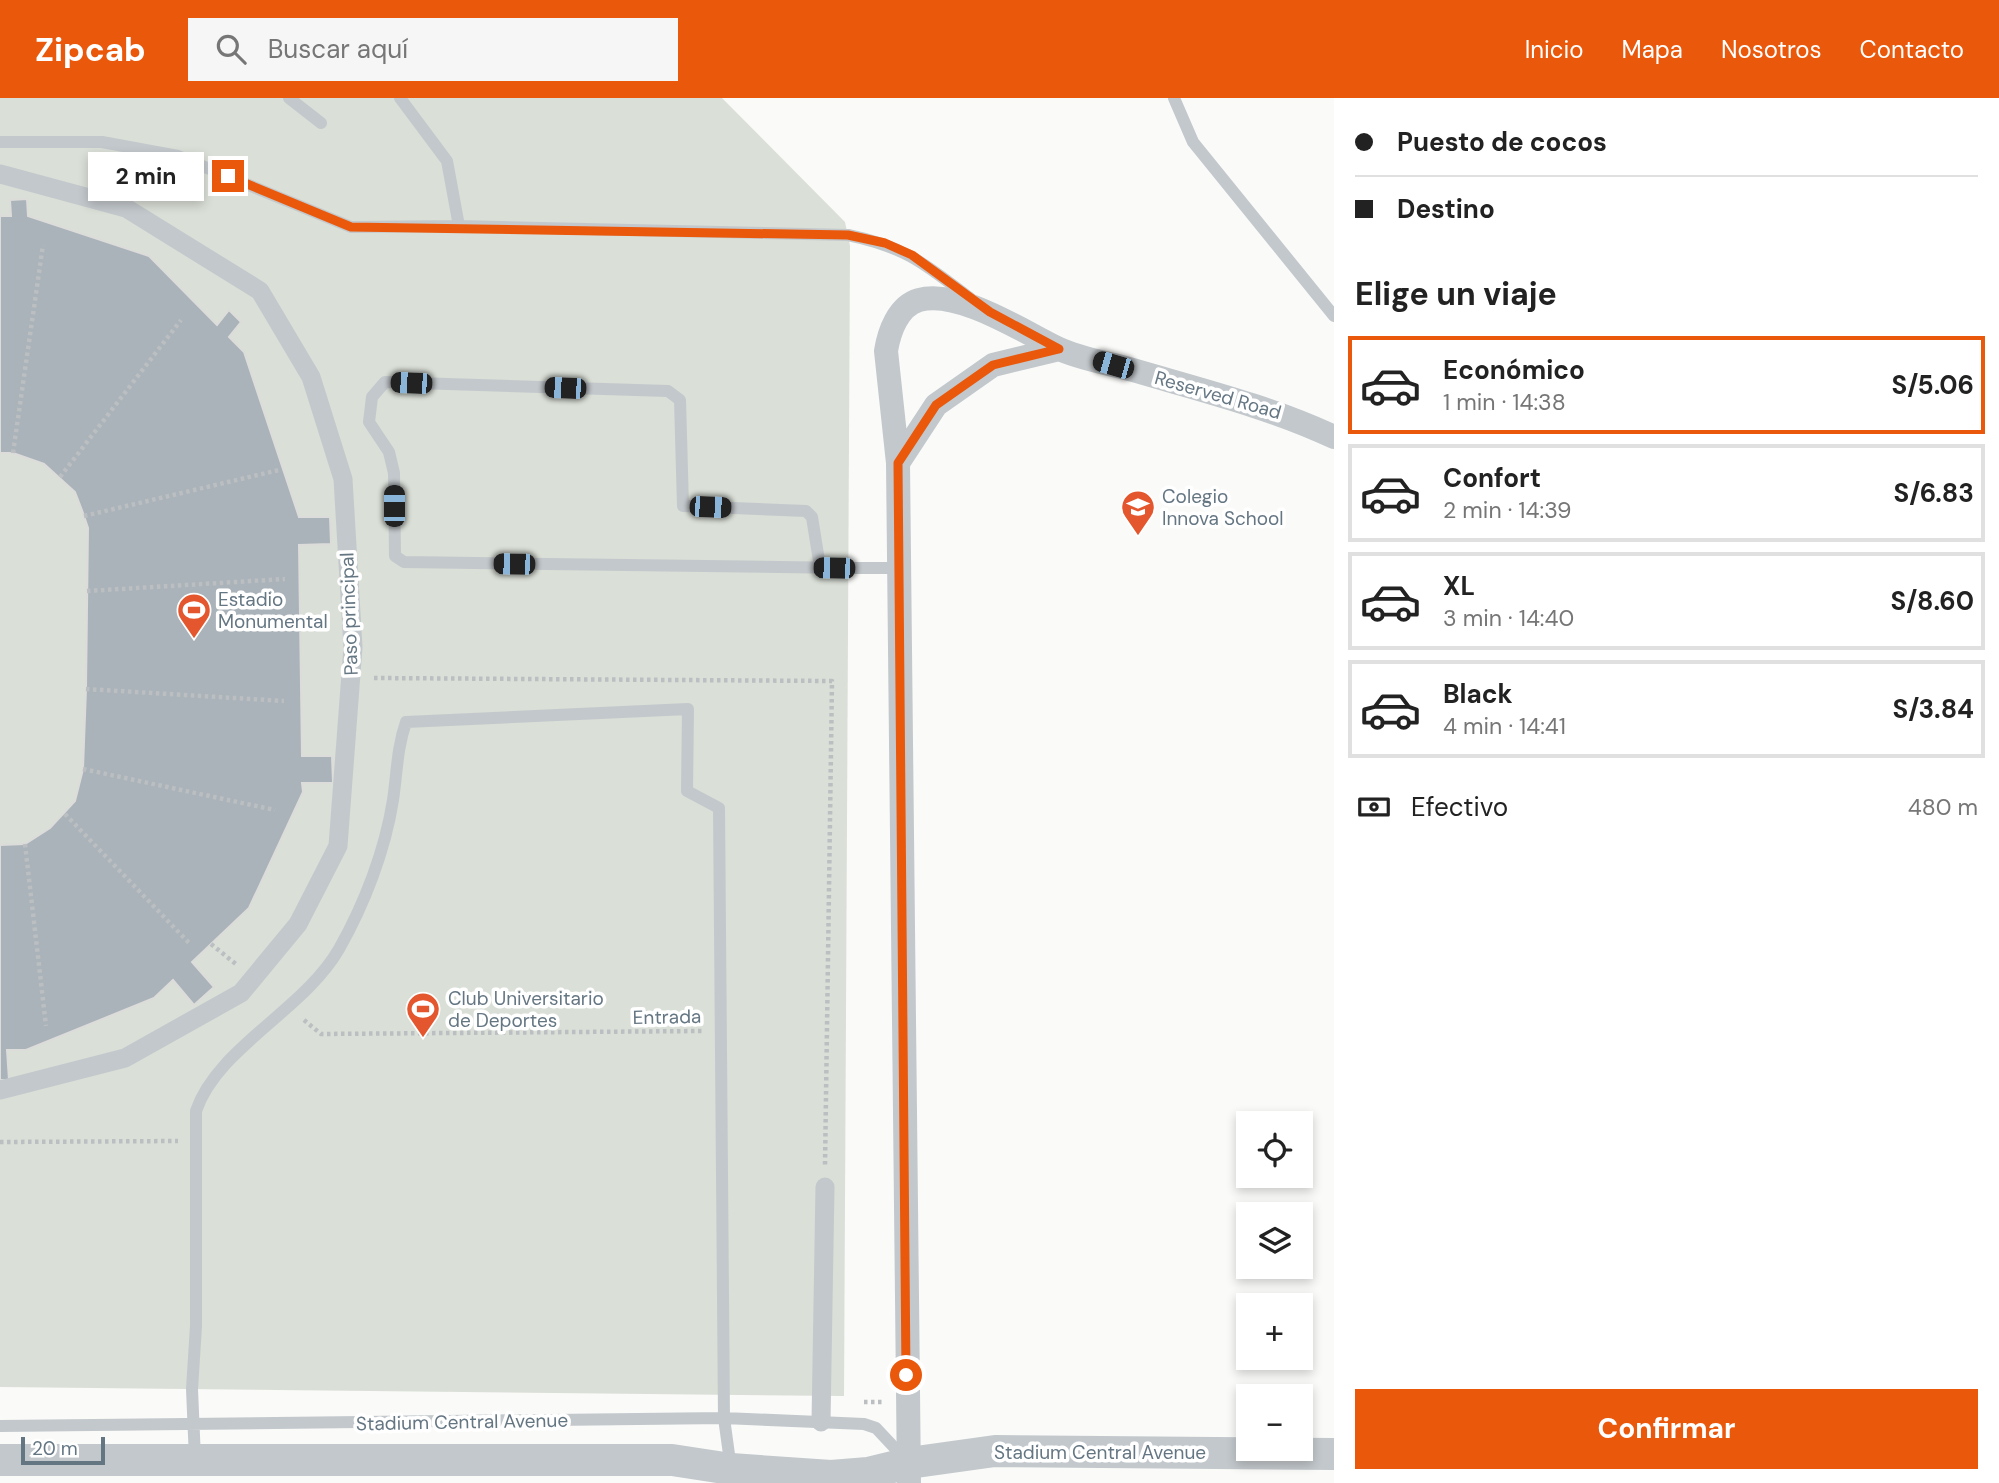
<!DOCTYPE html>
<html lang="es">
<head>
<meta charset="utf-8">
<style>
  :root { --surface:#fff; --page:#f6f6f6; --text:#222; --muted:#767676; --line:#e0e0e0; --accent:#ea580c }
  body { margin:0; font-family:"DM Sans",sans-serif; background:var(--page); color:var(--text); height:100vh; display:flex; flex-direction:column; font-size:26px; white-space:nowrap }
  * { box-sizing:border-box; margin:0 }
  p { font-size:23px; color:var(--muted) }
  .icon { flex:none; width:38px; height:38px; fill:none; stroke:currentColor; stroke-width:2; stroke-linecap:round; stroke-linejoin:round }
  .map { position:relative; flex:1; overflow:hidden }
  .drawer { display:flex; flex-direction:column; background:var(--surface); width:665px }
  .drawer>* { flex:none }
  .guide { display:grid; align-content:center; height:154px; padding:0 21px; background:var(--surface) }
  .buttons { position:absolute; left:1236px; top:1013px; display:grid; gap:14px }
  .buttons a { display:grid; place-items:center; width:77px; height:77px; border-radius:0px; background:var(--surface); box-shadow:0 4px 10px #0003; font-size:35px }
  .scale { position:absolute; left:21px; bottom:18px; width:84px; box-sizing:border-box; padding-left:7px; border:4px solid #657683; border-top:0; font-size:19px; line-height:24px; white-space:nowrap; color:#657683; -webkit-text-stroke:5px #fff; paint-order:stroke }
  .end { position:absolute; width:32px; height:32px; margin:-16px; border:9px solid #ea580c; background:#fff; box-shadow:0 0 0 4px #fff }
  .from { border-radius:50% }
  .bubble { position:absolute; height:49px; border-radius:0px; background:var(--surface); box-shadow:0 4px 10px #0003; font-size:23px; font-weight:700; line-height:49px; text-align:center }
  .car { position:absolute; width:21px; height:42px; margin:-21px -10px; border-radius:9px; box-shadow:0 0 5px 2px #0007; background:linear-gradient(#222 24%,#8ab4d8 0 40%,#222 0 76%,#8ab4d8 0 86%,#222 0) }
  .guide b { display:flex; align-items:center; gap:24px; height:66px; font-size:26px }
  .guide b+b { border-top:2px solid var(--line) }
  .guide i { width:18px; height:18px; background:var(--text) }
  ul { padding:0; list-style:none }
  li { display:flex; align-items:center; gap:21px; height:98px; margin:0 14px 10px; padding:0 7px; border:4px solid var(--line); border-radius:0px }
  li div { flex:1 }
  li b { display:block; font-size:26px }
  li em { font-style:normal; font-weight:700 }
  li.active { border-color:var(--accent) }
  li>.icon { width:63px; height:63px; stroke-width:1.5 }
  h2 { padding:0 21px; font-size:32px; line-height:84px }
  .pay { display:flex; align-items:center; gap:18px; height:77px; padding:0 21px; font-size:26px }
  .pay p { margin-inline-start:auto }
  .action { display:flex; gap:14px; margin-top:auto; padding:14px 21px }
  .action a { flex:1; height:80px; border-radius:0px; background:var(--accent); color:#fff; font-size:28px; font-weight:700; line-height:80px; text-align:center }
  header { display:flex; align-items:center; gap:42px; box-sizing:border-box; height:98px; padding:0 35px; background:var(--accent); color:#fff }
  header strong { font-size:33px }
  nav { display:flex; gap:38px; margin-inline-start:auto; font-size:24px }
  .search { width:490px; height:63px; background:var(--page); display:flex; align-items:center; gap:18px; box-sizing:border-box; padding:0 24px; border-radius:0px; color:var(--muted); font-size:26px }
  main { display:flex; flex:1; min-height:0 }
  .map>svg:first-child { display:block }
  .green { fill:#dadfd7 }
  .building { fill:#aab3b9; stroke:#dcdcda; stroke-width:2 }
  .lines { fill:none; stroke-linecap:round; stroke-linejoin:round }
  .path { stroke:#bbbfc2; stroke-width:4.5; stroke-dasharray:3.5 3.5; stroke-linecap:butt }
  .service { stroke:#c3c8cc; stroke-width:12 }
  .pedestrian { stroke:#c3c8cc; stroke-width:19 }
  .minor { stroke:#c3c8cc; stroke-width:24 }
  .tertiary { stroke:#c3c8cc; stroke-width:32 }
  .route { stroke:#ea580c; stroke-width:9 }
  .labels { text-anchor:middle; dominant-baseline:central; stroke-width:7; stroke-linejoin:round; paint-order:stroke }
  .street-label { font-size:19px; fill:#657683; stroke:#fff }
  .poi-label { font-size:19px; fill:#657683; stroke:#fff; text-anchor:start }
</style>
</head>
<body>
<header>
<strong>Zipcab</strong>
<div class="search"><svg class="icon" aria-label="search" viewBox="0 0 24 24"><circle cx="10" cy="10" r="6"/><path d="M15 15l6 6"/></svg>Buscar aquí</div>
<nav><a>Inicio</a><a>Mapa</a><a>Nosotros</a><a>Contacto</a></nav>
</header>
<main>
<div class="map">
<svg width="1334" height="1385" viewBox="0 0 1334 1385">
  <rect width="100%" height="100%" fill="#fafaf8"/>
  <path class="green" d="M0,0H722L845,124L850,148L844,1298L0,1289Z"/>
  <path class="building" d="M27,101L28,118L149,158L217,227L229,212L241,224L229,239L244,254L299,419H330L331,446L299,447L302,658H332L333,685H302L303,694L249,810L192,864L214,889L194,907L173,882L154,900L26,952H7L9,982H0V747L25,746L50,730L75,703L83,671L86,591L88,430L83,415L75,394L44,366L13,355H0V118H11L10,102Z"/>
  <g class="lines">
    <path class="path" d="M13,355L43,147
      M60,379L181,222
      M84,418L279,372
      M87,493L285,481
      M374,580L832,583L825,1068
      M86,591L284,603
      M83,671L275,712
      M65,716L191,847
      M25,746L46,928
      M211,846L237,867
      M304,922L321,936L703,933
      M0,1044L178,1043
      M864,1304H884"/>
    <path class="service" d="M289,0L321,25
      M400,0L447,63L459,128
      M1174,0L1193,44L1334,218
      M0,44H102L178,58L351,129L459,128L848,137C906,149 925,166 971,201
      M820,469L812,419L806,413L683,408L680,302L668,293L385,284L372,299L369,324L389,354L394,375L395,458L404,464L849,470H899
      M0,1328L724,1320L864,1326L876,1330L906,1362
      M195,1361L192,1291L196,1228V1013C217,950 304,912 339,851C364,807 385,753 393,702C397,675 397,650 406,624L688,611L687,693L719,710L724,1320L731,1371"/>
    <path class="pedestrian" d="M0,76L126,110L260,193L311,279L343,381L353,549L338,748L298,826L241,895L125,960L0,992
      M821,1324L825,1089"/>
    <path class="minor" d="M898,365L936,307L993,267L1059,251
      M909,1385L898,365L886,253C889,234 898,208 919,202C958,191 1022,233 1057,250C1080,261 1108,265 1133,272C1201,292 1270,309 1334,339"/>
    <path class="tertiary" d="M0,1362H672L731,1371L831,1378L868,1375L909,1365L995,1353L1334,1356"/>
  </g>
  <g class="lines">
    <path class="route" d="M228,78L351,129L848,137L885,145L912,157L990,214L1059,251L993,267L936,307L898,365L906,1277"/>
  </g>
  <defs>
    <g id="school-pin" transform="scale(1.75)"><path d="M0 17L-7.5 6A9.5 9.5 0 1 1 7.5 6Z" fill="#e4572e" stroke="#fff"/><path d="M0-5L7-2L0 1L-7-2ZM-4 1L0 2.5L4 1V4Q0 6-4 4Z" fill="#fff"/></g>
    <g id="stadium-pin" transform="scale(1.75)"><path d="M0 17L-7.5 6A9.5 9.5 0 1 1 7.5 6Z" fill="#e4572e" stroke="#fff"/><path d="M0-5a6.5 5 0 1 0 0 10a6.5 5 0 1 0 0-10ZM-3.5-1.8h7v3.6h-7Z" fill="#fff"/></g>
  </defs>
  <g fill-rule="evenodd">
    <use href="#school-pin" x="1138" y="409"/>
    <use href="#stadium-pin" x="194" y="512"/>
    <use href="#stadium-pin" x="423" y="911"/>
  </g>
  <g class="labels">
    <g class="street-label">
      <text transform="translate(1218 297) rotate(16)">Reserved Road</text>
      <text transform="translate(349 516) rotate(-92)">Paso principal</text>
      <text transform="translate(667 919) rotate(-1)">Entrada</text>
      <text transform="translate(462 1324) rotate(-1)">Stadium Central Avenue</text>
      <text x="1100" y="1354">Stadium Central Avenue</text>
    </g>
    <g class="poi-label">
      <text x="1162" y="398">Colegio<tspan x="1162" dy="22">Innova School</tspan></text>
      <text x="218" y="501">Estadio<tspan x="218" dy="22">Monumental</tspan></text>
      <text x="448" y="900">Club Universitario<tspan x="448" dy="22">de Deportes</tspan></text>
    </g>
  </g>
</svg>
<div class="buttons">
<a><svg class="icon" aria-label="locate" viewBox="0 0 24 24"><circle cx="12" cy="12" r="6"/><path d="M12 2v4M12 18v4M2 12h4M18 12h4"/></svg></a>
<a><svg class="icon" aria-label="layers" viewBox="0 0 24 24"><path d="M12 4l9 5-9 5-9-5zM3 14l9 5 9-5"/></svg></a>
<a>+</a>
<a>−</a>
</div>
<div class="scale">20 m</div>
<i class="end from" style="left:906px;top:1277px"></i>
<i class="end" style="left:228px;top:78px"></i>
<div class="bubble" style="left:88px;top:54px;width:116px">2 min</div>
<i class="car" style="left:1113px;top:267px;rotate:286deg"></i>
<i class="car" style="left:411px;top:285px;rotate:272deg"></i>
<i class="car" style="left:565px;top:290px;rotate:272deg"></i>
<i class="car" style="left:394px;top:408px;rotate:0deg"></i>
<i class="car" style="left:710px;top:409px;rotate:92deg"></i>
<i class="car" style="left:514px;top:466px;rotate:271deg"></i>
<i class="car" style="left:834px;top:470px;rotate:271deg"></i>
</div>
<section class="drawer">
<div class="guide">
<b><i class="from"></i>Puesto de cocos</b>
<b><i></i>Destino</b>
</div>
<h2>Elige un viaje</h2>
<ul>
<li class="active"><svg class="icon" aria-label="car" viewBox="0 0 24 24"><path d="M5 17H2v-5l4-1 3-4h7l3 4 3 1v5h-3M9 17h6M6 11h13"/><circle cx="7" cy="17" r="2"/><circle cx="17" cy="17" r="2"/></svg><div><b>Económico</b><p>1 min · 14:38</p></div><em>S/5.06</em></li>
<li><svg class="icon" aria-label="car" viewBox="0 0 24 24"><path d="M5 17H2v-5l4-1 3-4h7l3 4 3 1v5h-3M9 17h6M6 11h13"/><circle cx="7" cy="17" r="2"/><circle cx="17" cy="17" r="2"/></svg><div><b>Confort</b><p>2 min · 14:39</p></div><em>S/6.83</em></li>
<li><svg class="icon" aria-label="car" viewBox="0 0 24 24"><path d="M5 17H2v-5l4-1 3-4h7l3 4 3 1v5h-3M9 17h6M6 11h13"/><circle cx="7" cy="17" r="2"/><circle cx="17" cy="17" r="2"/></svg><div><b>XL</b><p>3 min · 14:40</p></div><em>S/8.60</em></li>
<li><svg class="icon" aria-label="car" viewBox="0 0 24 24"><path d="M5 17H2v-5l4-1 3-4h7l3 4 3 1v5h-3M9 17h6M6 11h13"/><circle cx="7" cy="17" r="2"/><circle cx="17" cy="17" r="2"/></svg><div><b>Black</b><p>4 min · 14:41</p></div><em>S/3.84</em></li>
</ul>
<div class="pay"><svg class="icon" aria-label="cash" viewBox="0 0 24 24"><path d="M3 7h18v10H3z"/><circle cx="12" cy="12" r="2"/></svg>Efectivo<p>480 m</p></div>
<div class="action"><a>Confirmar</a></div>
</section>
</main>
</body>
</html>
